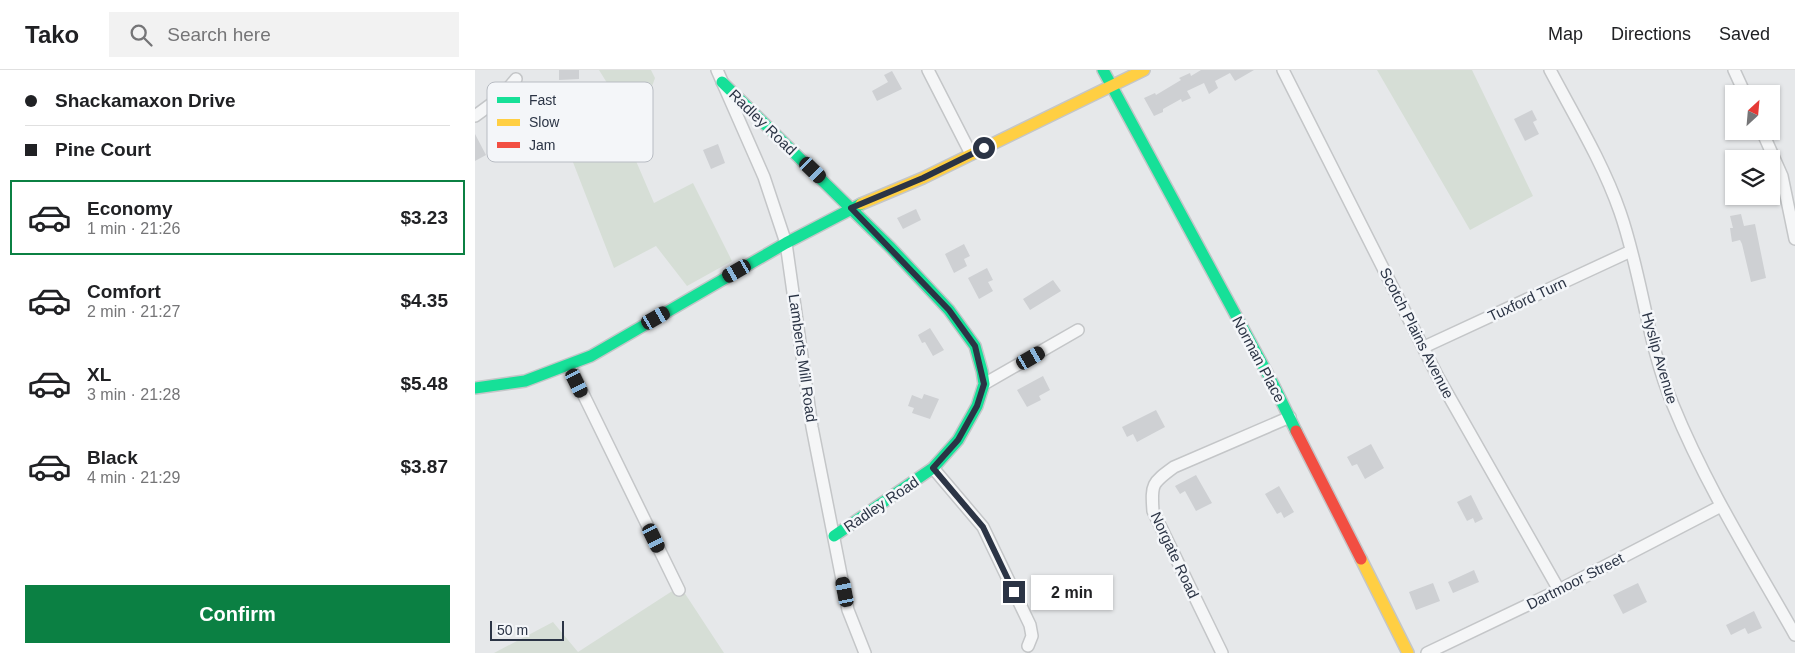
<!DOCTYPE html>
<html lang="en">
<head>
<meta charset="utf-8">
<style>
  :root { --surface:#fff; --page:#f2f2f2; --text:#202124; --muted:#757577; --line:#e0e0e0; --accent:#0b8043 }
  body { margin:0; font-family:Arial,sans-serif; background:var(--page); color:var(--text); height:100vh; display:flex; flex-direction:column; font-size:19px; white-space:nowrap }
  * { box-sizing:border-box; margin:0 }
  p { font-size:16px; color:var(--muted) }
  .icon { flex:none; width:28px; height:28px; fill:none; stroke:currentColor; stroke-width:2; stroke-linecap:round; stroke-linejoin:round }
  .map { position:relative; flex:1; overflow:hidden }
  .drawer { display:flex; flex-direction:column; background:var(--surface); width:475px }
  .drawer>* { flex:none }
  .guide { display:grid; align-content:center; height:110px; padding:0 25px; background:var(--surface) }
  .needle { width:32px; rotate:26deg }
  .controls { position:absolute; left:1250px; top:15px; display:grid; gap:10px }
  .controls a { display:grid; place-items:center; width:55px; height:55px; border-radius:0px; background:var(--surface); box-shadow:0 1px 4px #0004; font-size:25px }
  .scale { position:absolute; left:15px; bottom:12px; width:74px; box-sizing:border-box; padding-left:5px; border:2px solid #2b3445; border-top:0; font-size:14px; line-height:18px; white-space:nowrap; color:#2b3445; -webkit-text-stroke:4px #f4f6f9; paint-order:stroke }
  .end { position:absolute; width:22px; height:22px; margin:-11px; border:6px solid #2b3445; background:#fff; box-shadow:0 0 0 2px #fff }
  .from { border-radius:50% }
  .bubble { position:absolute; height:35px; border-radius:0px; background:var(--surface); box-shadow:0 1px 4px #0004; font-size:16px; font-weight:700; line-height:35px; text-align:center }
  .car { position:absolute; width:15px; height:30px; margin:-15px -8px; border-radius:6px; box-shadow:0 0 4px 1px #0007; background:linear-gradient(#222 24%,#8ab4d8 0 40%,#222 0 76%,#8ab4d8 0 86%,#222 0) }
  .guide b { display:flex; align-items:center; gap:18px; height:48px; font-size:19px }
  .guide b+b { border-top:1px solid var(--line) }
  .guide i { width:12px; height:12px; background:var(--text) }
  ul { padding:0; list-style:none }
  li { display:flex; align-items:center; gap:15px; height:75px; margin:0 10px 8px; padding:0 15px; border:2px solid transparent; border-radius:0px }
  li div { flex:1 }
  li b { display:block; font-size:19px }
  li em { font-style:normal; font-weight:700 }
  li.on { border-color:var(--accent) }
  li>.icon { width:45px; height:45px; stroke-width:1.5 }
  .action { display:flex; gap:10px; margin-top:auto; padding:10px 25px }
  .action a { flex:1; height:58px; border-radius:0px; background:var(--accent); color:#fff; font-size:20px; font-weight:700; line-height:58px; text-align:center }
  header { display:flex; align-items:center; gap:30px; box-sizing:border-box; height:70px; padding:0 25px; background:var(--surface); border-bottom:1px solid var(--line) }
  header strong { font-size:24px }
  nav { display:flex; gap:28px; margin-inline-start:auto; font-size:18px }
  .search { width:350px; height:45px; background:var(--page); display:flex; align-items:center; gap:12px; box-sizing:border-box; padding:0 18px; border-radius:0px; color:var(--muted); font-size:19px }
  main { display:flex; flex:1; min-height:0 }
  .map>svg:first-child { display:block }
  .green { fill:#d6ded6 }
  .building { fill:#ced0d3 }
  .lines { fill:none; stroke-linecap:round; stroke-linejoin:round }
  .street-casing { stroke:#c4c6c8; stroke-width:14 }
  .fast-casing { stroke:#c4c6c8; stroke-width:14 }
  .slow-casing { stroke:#c4c6c8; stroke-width:14 }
  .jam-casing { stroke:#c4c6c8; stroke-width:14 }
  .street { stroke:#f5f6f7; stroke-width:11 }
  .fast { stroke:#16e098; stroke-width:11 }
  .slow { stroke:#ffcf43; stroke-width:11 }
  .jam { stroke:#f24e42; stroke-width:11 }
  .route { stroke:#2b3445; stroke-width:6 }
  .labels { text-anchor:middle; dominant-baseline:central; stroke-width:5; stroke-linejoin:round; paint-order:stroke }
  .street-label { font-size:15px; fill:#2b3445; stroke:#f4f6f9 }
  .key { fill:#f4f6f9; stroke:#b8bcc3; stroke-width:1 }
  .key-label { font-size:14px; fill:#2b3445 }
</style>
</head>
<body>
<header>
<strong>Tako</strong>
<div class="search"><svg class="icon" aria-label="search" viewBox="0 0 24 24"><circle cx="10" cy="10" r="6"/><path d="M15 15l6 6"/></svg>Search here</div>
<nav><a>Map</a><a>Directions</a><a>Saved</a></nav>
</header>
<main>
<section class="drawer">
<div class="guide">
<b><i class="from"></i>Shackamaxon Drive</b>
<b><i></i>Pine Court</b>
</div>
<ul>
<li class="on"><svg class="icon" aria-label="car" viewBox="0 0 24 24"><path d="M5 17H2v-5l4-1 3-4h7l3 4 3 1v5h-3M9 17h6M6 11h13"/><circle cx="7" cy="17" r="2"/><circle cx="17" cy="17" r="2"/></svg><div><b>Economy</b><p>1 min · 21:26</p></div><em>$3.23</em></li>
<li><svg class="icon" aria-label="car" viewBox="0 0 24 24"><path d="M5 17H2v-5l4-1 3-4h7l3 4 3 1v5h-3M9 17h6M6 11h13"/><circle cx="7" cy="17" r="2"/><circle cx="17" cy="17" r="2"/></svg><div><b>Comfort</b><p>2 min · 21:27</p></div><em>$4.35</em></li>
<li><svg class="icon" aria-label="car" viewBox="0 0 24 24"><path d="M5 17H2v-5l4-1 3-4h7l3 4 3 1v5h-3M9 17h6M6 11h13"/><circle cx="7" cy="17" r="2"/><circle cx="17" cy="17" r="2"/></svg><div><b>XL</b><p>3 min · 21:28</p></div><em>$5.48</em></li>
<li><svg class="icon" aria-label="car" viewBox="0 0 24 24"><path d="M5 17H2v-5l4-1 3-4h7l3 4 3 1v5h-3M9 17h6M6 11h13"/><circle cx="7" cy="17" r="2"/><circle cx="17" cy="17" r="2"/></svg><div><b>Black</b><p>4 min · 21:29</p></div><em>$3.87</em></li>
</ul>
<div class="action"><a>Confirm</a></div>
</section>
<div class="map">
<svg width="1320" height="583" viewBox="0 0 1320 583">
  <rect width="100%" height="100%" fill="#e6e8ea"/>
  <path class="green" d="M124,0H176L180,8L172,30L175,58L158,84L179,133L218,113L257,191L212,216L181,176L139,198L89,69L142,29Z
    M902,0H997L1058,126L995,160Z
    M205,516L249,583H19L78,552L103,582Z"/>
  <path class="building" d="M84,0H104V9L84,10Z
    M726,0H779L760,11L755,3L740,11L743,18L734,24L729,13L712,21L716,28L707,32L706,29L688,39V42L679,46L669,28L680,23L681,25L706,10L704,8L715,3L716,6Z
    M417,1L427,19L402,31L397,21L413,12L409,5Z
    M1057,40L1062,50L1058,52L1064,64L1050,71L1039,49Z
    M0,64L11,85L0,91Z
    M243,74L250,93L236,99L228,80Z
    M441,139L446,150L428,159L422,148Z
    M1266,144L1269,156L1280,154L1291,208L1276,212L1267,174L1265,170L1257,172L1255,158H1258L1255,146Z
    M489,174L495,186L489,189L492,196L479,203L470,184Z
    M512,198L518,210L513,212L518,221L504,229L493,208Z
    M578,210L586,221L555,240L548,229Z
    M455,258L469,280L458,286L450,272L447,273L443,265Z
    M568,306L575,320L564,326L566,330L552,337L542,320Z
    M449,324L464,329L455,349L437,343L439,338L433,336L437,325L447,329Z
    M681,340L690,357L662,372L658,364L652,367L647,357Z
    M896,374L909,398L890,409L882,394L877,396L872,387Z
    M721,405L737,433L721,441L710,421L705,424L700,416Z
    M804,416L819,442L809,448L806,442L802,444L790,424Z
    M996,425L1008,449L1000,453L998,448L992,451L982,432Z
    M999,500L1004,512L978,523L973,512Z
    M958,513L965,531L941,540L934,522Z
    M1163,513L1172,532L1148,544L1138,525Z
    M1279,541L1287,558L1273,564L1270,558L1256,565L1251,555Z"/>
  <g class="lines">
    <g class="street-casing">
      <path id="street" d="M242,0L289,107L311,173L337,357L373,540L390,583
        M453,0L496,84
        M808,0L963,307L1084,520
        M1075,0C1100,47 1128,93 1145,142C1167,205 1172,273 1198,335C1231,416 1277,489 1320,565
        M1259,0L1270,24
        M0,46L26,27L41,9
        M1287,61L1307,106L1320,169
        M949,277L1156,181
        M94,295L204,520
        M509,314L603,260
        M458,398L508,457L555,555L557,566L553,576
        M747,583L678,441C676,414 677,413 699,397L815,347
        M952,583L1084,520L1246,436"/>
    </g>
    <g class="fast-casing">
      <path id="fast" d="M628,0L798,314L821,361
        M247,12L416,178L474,240L500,276L507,301L509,314L502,336L483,370L458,398L359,466
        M0,318L50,311L116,286L311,173L386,134"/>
    </g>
    <g class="slow-casing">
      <path id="slow" d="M386,134L448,108L669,0
        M886,489L933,583"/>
    </g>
    <g class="jam-casing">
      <path id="jam" d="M821,361L886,489"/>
    </g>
    <use href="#street" class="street"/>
    <use href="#fast" class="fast"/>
    <use href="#slow" class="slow"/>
    <use href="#jam" class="jam"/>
  </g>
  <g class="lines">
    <path class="route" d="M509,78L448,108L376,138L474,240L500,276L509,314L502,336L483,370L458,398L508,457L539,522"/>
  </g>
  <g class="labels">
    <g class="street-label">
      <text transform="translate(288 52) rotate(44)">Radley Road</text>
      <text transform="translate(1052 229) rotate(-25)">Tuxford Turn</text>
      <text transform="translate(942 263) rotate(63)">Scotch Plains Avenue</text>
      <text transform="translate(328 288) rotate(82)">Lamberts Mill Road</text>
      <text transform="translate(1185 288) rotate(74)">Hyslip Avenue</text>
      <text transform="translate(784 289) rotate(62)">Norman Place</text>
      <text transform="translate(406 434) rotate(-34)">Radley Road</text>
      <text transform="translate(700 485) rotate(65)">Norgate Road</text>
      <text transform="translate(1100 511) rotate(-27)">Dartmoor Street</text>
    </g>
  </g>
  <rect x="12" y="12" width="166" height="80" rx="8" class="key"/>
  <rect x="22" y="27" width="23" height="6" fill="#16e098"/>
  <rect x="22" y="49" width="23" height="7" fill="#ffcf43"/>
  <rect x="22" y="72" width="23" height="6" fill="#f24e42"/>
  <g class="key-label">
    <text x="54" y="35">Fast</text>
    <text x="54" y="57">Slow</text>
    <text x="54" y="80">Jam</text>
  </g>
</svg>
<div class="controls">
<a><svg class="needle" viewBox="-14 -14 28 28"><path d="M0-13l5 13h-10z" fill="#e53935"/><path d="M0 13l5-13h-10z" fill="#757577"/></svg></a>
<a><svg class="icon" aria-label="layers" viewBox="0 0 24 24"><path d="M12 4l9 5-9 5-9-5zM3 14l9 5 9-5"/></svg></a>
</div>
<div class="scale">50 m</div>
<i class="end from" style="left:509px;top:78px"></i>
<i class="end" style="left:539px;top:522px"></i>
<div class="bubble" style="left:556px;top:505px;width:82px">2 min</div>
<i class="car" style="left:338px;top:100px;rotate:134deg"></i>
<i class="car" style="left:262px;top:201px;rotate:240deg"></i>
<i class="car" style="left:181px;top:248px;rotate:60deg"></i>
<i class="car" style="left:556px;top:288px;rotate:60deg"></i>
<i class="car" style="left:102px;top:313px;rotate:154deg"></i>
<i class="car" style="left:179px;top:468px;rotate:154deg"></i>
<i class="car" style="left:370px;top:522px;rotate:349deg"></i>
</div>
</main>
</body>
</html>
